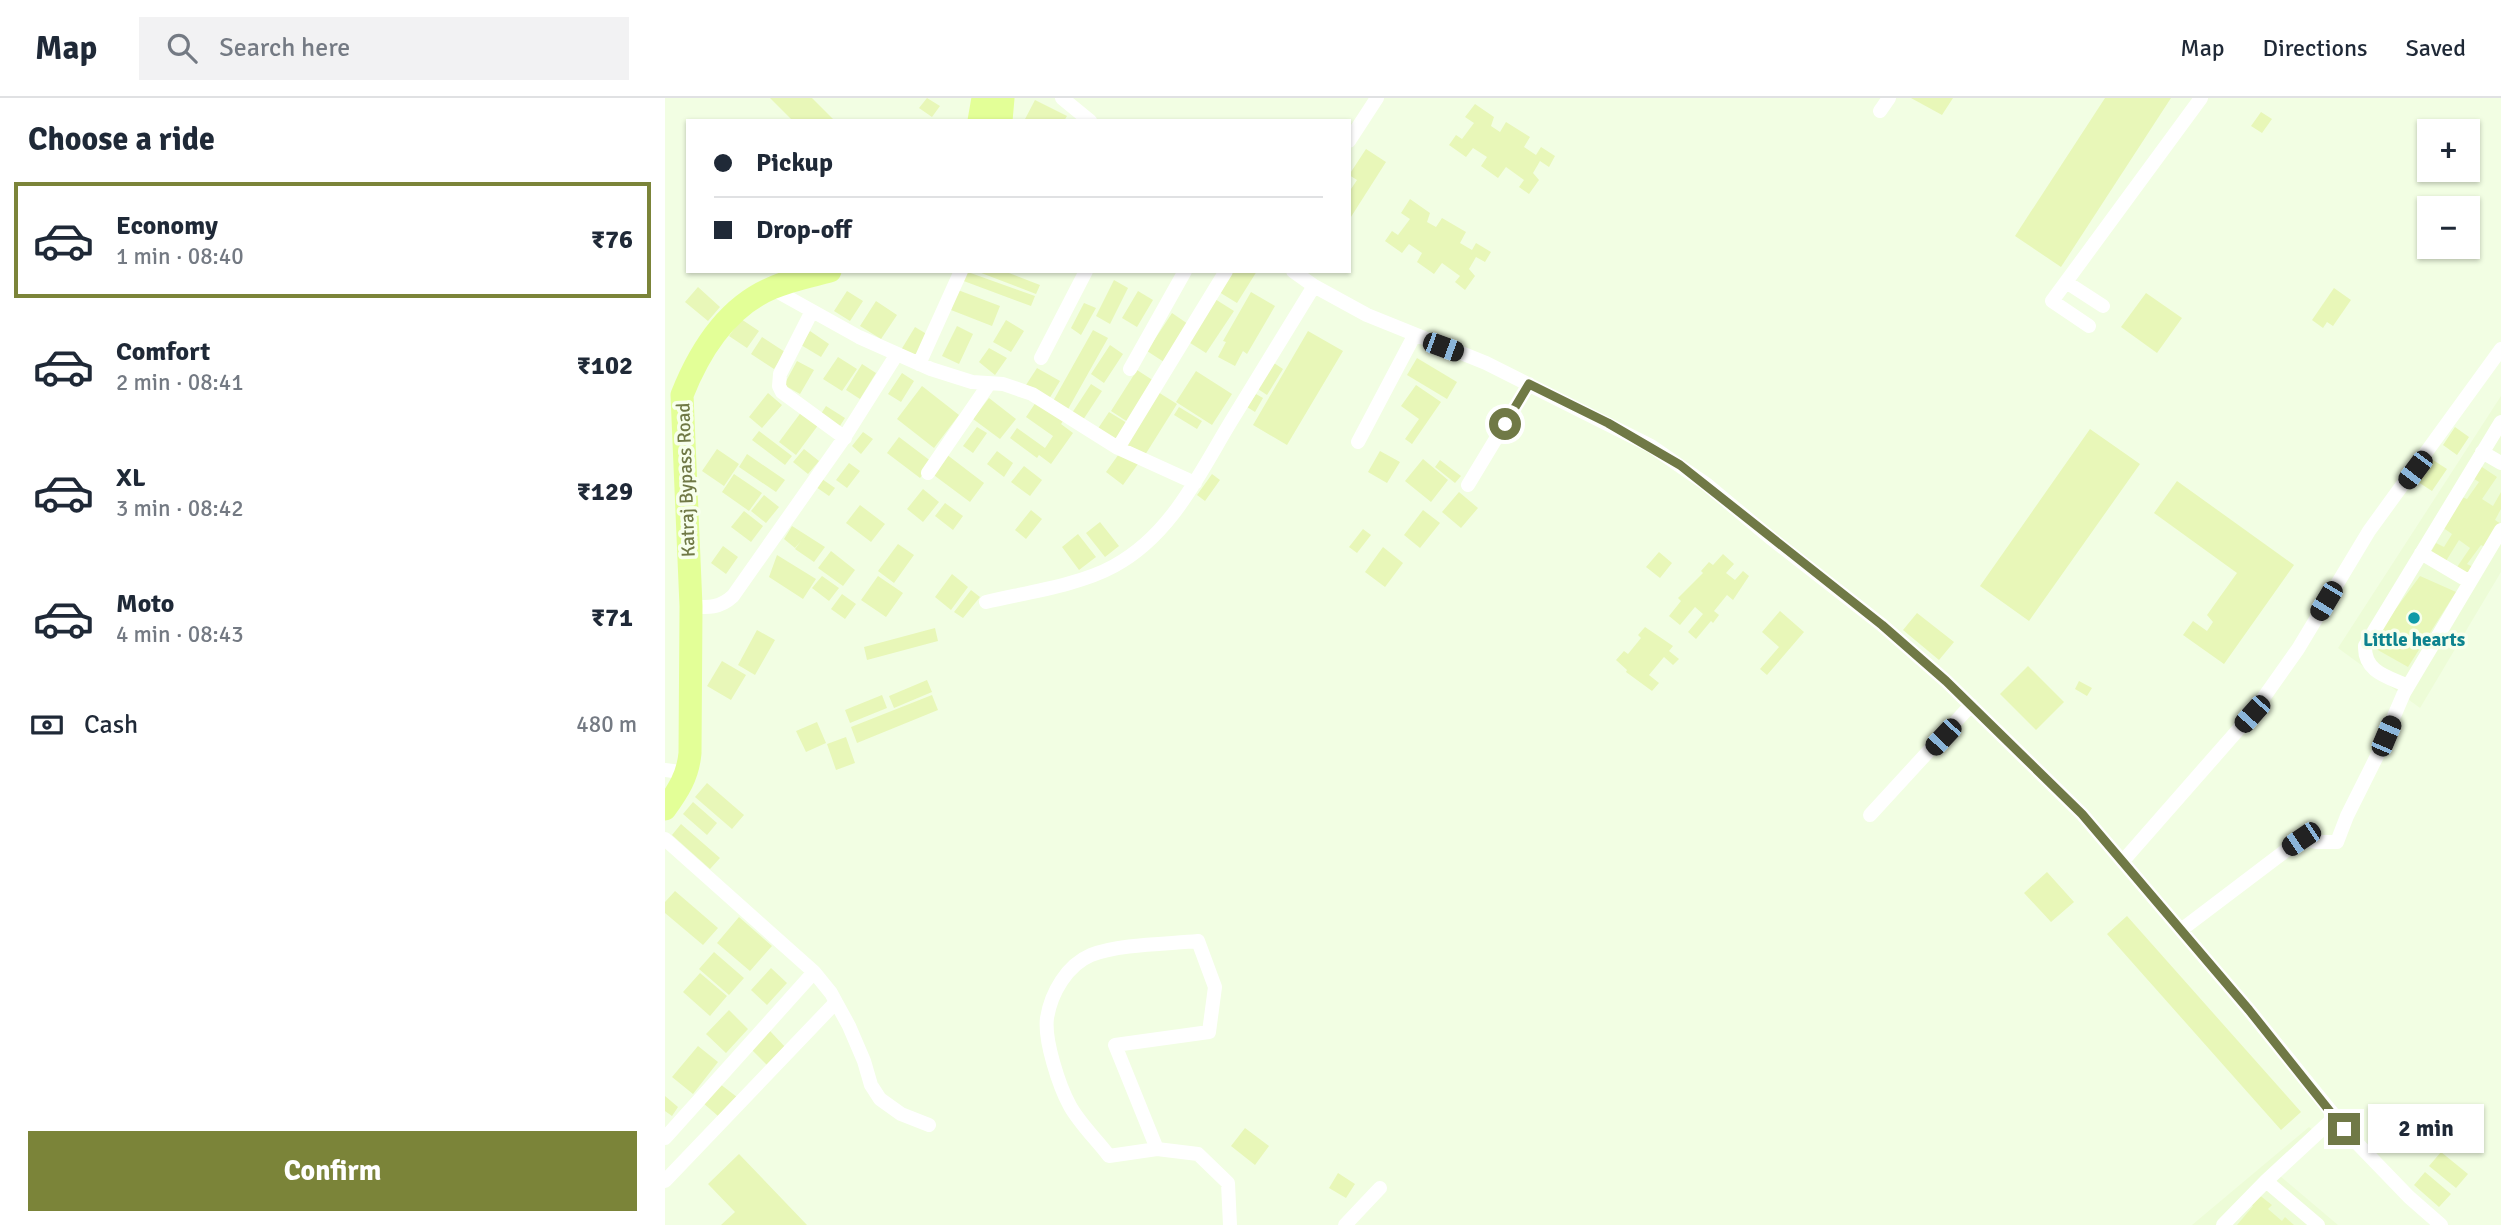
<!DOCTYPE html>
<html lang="en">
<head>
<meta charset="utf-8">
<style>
  :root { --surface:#fff; --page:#f2f2f3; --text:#1f2937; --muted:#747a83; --line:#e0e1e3; --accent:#7b8439 }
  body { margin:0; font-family:Signika,sans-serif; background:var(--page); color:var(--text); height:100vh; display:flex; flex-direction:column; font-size:26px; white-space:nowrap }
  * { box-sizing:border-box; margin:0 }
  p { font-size:23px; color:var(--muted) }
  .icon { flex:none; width:38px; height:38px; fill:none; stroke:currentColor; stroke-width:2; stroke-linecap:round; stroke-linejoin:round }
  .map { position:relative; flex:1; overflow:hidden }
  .details { display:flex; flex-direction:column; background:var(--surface); width:665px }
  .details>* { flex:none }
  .guide { position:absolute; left:21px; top:21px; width:665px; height:154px; border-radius:0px; box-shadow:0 2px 5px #0004; display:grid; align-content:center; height:154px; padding:0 28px; background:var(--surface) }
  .tools { position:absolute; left:1752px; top:21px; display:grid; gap:14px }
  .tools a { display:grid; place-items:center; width:63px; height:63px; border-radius:0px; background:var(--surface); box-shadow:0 2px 5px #0004; font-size:35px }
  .end { position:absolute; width:32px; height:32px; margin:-16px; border:9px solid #707946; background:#fff; box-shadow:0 0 0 4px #fff }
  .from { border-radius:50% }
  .bubble { position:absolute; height:49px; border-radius:0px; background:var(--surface); box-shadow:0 2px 5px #0004; font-size:23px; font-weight:700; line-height:49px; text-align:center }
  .car { position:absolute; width:21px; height:42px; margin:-21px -10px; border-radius:9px; box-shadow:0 0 5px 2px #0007; background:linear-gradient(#222 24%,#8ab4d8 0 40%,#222 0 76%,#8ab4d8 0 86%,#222 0) }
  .guide b { display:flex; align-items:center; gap:24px; height:66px; font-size:26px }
  .guide b+b { border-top:2px solid var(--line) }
  .guide i { width:18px; height:18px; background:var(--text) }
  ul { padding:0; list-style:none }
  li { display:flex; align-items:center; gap:21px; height:116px; margin:0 14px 10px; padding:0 14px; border:4px solid transparent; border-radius:0px }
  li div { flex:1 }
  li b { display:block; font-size:26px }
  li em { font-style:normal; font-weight:700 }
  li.on { border-color:var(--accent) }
  li>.icon { width:63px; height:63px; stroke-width:1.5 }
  h2 { padding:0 28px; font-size:32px; line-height:84px }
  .pay { display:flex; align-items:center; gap:18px; height:77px; padding:0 28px; font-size:26px }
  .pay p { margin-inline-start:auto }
  .cta { display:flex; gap:14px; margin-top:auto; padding:14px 28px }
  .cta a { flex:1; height:80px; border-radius:0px; background:var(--accent); color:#fff; font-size:28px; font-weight:700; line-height:80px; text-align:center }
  header { display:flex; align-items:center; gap:42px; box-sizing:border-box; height:98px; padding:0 35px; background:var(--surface); border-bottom:2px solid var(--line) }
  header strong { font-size:33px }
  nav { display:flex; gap:38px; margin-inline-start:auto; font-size:24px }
  .search { width:490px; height:63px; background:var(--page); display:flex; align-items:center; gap:18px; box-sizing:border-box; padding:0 24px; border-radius:0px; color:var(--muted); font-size:26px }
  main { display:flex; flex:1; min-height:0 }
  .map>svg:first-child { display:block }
  .residential { fill:#edfcd7 }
  .building { fill:#e8f7b8 }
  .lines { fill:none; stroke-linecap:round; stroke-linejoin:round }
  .minor { stroke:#fff; stroke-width:14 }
  .trunk { stroke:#e3ff97; stroke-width:23 }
  .route { stroke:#707946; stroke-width:9 }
  .culture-dot { fill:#0f9aa8; stroke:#f7ffec; stroke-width:2.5 }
  .labels { text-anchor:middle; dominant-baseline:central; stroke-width:7; stroke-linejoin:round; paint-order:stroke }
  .street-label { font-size:19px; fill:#707946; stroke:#f7ffec }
  .culture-label { font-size:19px; font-weight:bold; fill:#0d838f; stroke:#f7ffec }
</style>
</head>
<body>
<header>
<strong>Map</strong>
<div class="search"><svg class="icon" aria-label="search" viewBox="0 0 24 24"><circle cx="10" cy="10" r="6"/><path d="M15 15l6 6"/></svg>Search here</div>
<nav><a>Map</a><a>Directions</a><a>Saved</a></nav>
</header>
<main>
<section class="details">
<h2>Choose a ride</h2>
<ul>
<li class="on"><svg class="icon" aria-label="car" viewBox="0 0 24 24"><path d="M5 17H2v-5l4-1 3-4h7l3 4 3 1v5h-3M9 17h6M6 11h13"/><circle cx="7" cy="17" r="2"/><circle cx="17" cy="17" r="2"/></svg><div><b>Economy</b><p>1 min · 08:40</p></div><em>₹76</em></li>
<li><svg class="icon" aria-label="car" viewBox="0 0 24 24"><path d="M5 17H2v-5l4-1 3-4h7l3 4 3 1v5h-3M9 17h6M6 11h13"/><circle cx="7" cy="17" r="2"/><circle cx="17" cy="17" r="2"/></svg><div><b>Comfort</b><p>2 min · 08:41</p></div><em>₹102</em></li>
<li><svg class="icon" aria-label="car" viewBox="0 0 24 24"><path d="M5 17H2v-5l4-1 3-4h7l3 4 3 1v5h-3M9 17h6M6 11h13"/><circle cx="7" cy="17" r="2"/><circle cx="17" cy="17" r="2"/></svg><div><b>XL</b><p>3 min · 08:42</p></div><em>₹129</em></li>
<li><svg class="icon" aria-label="car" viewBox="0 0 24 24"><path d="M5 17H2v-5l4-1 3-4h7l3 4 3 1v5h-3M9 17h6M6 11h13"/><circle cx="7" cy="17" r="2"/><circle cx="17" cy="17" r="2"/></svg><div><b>Moto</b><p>4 min · 08:43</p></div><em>₹71</em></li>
</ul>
<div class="pay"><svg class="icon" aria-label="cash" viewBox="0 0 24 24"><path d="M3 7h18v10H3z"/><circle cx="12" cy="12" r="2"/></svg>Cash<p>480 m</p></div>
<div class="cta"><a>Confirm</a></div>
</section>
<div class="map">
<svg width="1836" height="1127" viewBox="0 0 1836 1127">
  <rect width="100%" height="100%" fill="#f2fee3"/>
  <path class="residential" d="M1836,298V474L1755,610L1673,550Z
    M1644,1029L1654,1037L1614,1077L1673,1127H1527Z"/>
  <path class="building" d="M105,0H147L170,23H128Z
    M262,0L275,8L267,19L254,10Z
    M1246,0H1288L1277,17Z
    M1440,0H1506L1396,169L1350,138Z
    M370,2L402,18L399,23H359Z
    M810,6L829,19L826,28L835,34L841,24L865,39L859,49L871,57L876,49L890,58L884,69L875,63L868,75L874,82L864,96L854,89L859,82L841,69L833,80L816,68L822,59L808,50L801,59L784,47L791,37L797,41L809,25L800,19Z
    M1596,14L1607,21L1597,35L1586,28Z
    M701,51L721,64L684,122V94L692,82L684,77Z
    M745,101L765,115L762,124L771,129L777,120L801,134L795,145L807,152L811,145L826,154L820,164L811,159L804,171L810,178L800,192L790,184L795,178L777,165L769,176L752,164L757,155L744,146L737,155L720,143L727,133L733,137L745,121L736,115Z
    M300,173L370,198L366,208L296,182Z
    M311,173H339L375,187L371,196Z
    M567,173H592L572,205L554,194Z
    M449,182L463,190L445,226L431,218Z
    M33,189L55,209L43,223L20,204Z
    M1669,190L1686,202L1668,228L1662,224L1658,230L1647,222Z
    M293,192L335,208L327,228L286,212Z
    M182,193L198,203L185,223L169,213Z
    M473,193L488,202L472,229L457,220Z
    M586,194L610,208L582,256L578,253L570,268L553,259L561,244L558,243Z
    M1481,195L1517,220L1492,255L1456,229Z
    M550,201L569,213L541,255L522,243Z
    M211,203L232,217L216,241L195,228Z
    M419,205L431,210L416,237L406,230Z
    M507,215L523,226L499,264L482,253Z
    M76,221L94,233L82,250L64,238Z
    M341,222L359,233L346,254L328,244Z
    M292,228L308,236L294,266L277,258Z
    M250,229L265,238L251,260L236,252Z
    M428,232L443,240L402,313L387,305Z
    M145,233L164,246L156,259L136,247Z
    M643,233L678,253L622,347L588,327Z
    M97,239L120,254L109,271L86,256Z
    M445,247L458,256L439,285L426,276Z
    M324,250L342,260L330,277L314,264Z
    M173,259L192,271L177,293L158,281Z
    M752,260L792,284L782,301L742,277Z
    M132,263L149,272L135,296L119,287Z
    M609,265L618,271L602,297L593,291Z
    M197,266L211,275L195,301L181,292Z
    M372,270L395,283L384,301L361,287Z
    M472,272L489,283L463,324L446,313Z
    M531,273L567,296L547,327L511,304Z
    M237,275L249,283L236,304L223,296Z
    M426,286L437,293L416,325L405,318Z
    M751,287L776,304L747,346L740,341L754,321L736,308Z
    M257,288L294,317L269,350L232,321Z
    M493,294L512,306L480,357L461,346Z
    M103,295L117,307L97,330L84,319Z
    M591,296L598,300L590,314L582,309Z
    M324,300L351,321L335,341L308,321Z
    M371,304L398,323L396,326L408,335L386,366L374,357L372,360L345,340L352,330L380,350L388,338L361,319Z
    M161,308L180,320L173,331L154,319Z
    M514,309L537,323L532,331L509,317Z
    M137,313L154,326L131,357L114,344Z
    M444,314L462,325L450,343L432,332Z
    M312,329L322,335L308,355L298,348Z
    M1790,329L1804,339L1792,357L1778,347Z
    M1425,331L1475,366L1364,523L1315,488Z
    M94,333L127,358L120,367L87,342Z
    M198,334L208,341L196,356L187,348Z
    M234,339L267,364L255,380L222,355Z
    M52,351L74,366L59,388L37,373Z
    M139,351L154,363L143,376L128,364Z
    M332,353L348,365L339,379L322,366Z
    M456,353L473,366L458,387L441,374Z
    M715,353L735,364L722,385L703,374Z
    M82,356L120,382L111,394L74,369Z
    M281,356L319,385L305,404L266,375Z
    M758,361L783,382L766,404L740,383Z
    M775,362L796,378L790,385L770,369Z
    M1768,362L1782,371L1767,393L1753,384Z
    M184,365L195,373L182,390L171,382Z
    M1814,367L1832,379L1817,401L1828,408L1836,394V411L1830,422L1836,426L1822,450L1816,447L1802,466L1808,469L1803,479L1790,472L1805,450L1794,442L1781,463L1766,454L1771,445L1779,449L1787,436L1777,429L1795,398L1802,401L1814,384L1806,379Z
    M359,368L377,382L365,398L346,384Z
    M69,376L97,395L84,413L57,394Z
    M547,376L555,382L540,403L532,397Z
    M157,381L170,390L164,398L151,389Z
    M1512,383L1629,467L1559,566L1518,537L1528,523L1542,533L1548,524L1542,517L1572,475L1489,415Z
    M258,391L274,404L258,424L242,411Z
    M794,394L813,410L796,430L777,414Z
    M99,397L114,409L101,425L86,413Z
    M280,405L298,418L288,432L270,418Z
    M195,407L220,426L206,444L181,425Z
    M366,412L377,421L361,441L350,432Z
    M758,412L775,425L755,450L739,437Z
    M79,413L98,428L86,444L66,429Z
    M435,424L454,448L440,459L421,435Z
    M127,428L160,449L149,464L130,451L136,443L130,450L119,441Z
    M698,431L706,437L692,455L684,449Z
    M413,436L431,459L414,472L397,449Z
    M233,446L249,457L229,485L213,473Z
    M58,448L73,459L61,476L46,465Z
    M718,449L738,465L720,489L700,474Z
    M166,453L190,472L178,488L153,470Z
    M994,454L1007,465L995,480L981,469Z
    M1058,456L1069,466L1061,475L1070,482L1078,473L1084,478L1068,502L1062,497L1049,513L1054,517L1048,525L1046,523L1031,541L1023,534L1038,516L1030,509L1015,527L1004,518L1016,503L1013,500L1038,475L1036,473L1044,464L1048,467Z
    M112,457L151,481L138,501L104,479Z
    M287,476L303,489L286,512L270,499Z
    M157,478L174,490L164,503L147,490Z
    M213,478L238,495L221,519L196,502Z
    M1755,478L1791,494L1743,569L1704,547Z
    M306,492L315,499L298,520L289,514Z
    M177,496L191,506L180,521L166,511Z
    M1115,513L1139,534L1102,577L1095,571L1114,549L1097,534Z
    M1252,515L1289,544L1274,562L1238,532Z
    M980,529L1008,548L1004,553L1014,561L1008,567L999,559L984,577L994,585L987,593L961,574L962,572L951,562L959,553L963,556L976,540L973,537Z
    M270,530L273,543L202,562L199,549Z
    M92,532L110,542L90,577L73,567Z
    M57,563L81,577L66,602L42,588Z
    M1363,568L1399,604L1371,632L1335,596Z
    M262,582L267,594L229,610L224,598Z
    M1414,583L1427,590L1422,598L1410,591Z
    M217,597L222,610L185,625L180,612Z
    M267,597L273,612L192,645L186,629Z
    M152,624L161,645L141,654L131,633Z
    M181,639L190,665L171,672L162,646Z
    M42,685L79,717L67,731L30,699Z
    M28,704L52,725L42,737L18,716Z
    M16,726L55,760L45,771L7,737Z
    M1382,774L1409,804L1386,824L1359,795Z
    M10,793L53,830L38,847L0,815V804Z
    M1462,818L1636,1014L1616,1032L1442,836Z
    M74,819L107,848L85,873L52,845Z
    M49,854L79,880L64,897L34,871Z
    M106,870L122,885L102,907L86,892Z
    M35,875L62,898L45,918L18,894Z
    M64,912L83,931L61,955L41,936Z
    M105,933L122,951L104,969L86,951Z
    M33,948L53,964L28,996L7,979Z
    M55,986L72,999L53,1018L38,1005Z
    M0,998L13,1009L7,1018L0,1013Z
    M580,1030L604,1048L590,1067L566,1048Z
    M1776,1054L1803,1076L1791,1090L1764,1068Z
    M74,1056L142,1127H56L70,1114L43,1086Z
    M1760,1074L1786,1096L1774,1109L1749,1087Z
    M673,1075L690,1086L681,1100L664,1090Z
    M1593,1096L1607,1107L1603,1111L1617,1123L1620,1119L1629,1127H1572L1588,1108L1584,1105Z"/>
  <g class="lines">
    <path class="minor" d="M397,0L425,23
      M1215,13L1224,0
      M684,43L712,0
      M628,173L649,188L702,217L821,265L986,348L1041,386L1107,441L1217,527L1281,583L1417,716L1584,912L1689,1042L1744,1099L1776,1127
      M1401,184L1438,208
      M106,190L194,239L266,271L307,284L338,286L367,296L453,350L530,385
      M147,213L115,276L114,288L117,294L180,340
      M1424,228L1387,203L1536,0
      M376,260L421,173
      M254,266L296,173
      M465,271L520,173
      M693,344L749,238
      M453,350L561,173
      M1817,354L1836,365
      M263,375L324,286
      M803,387L864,286
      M1756,455L1805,484
      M321,504C359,495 415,487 449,468C506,437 533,378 565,325C593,279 621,234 649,188
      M26,508C43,510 55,510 68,498L177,343L232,256
      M1743,588C1723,579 1699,574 1700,548L1836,324
      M0,672L22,675
      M1205,717L1306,607
      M0,741L149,874L166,895L184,928L199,963L206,987L215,1001L236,1016L264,1027
      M1458,763L1587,616L1633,551L1704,433L1836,251
      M1516,832L1636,741L1651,744H1672L1682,718L1711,660L1739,595L1836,432
      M533,843L550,889L544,934L450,947L492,1051L444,1058C432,1042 415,1026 405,1008C394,988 379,942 382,920C386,895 402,867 426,857C454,846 502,846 533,843Z
      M0,1040L149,874
      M492,1051L533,1056L563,1085L565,1127
      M0,1083L171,904
      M1601,1083L1653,1127
      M680,1127L715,1090
      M1558,1127L1601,1083L1670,1019"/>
    <path class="trunk" d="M314,23L318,0
      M336,23L338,0
      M0,711C13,693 23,678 25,655L26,508L17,297C34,254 62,209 107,190C125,182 146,178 165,173"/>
  </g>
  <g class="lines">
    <path class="route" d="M840,326L864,286L943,325L1015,367L1217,527L1281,583L1417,716L1584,912L1679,1031"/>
  </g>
  <circle class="culture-dot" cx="1749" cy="520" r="7"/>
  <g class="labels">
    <g class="street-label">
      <text transform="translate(21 382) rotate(-92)">Katraj Bypass Road</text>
    </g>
    <g class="culture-label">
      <text x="1749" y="542">Little hearts</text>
    </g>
  </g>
</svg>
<div class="tools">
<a>+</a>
<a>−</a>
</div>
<i class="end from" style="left:840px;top:326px"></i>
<i class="end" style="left:1679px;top:1031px"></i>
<div class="bubble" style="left:1703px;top:1006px;width:116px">2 min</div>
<i class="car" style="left:778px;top:249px;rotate:110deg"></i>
<i class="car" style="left:1750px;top:372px;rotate:217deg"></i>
<i class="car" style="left:1661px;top:503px;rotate:211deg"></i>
<i class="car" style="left:1587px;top:616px;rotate:222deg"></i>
<i class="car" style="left:1721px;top:638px;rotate:23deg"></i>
<i class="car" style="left:1278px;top:639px;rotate:223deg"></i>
<i class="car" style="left:1636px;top:741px;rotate:236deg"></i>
<div class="guide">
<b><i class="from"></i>Pickup</b>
<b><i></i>Drop-off</b>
</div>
</div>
</main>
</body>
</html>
